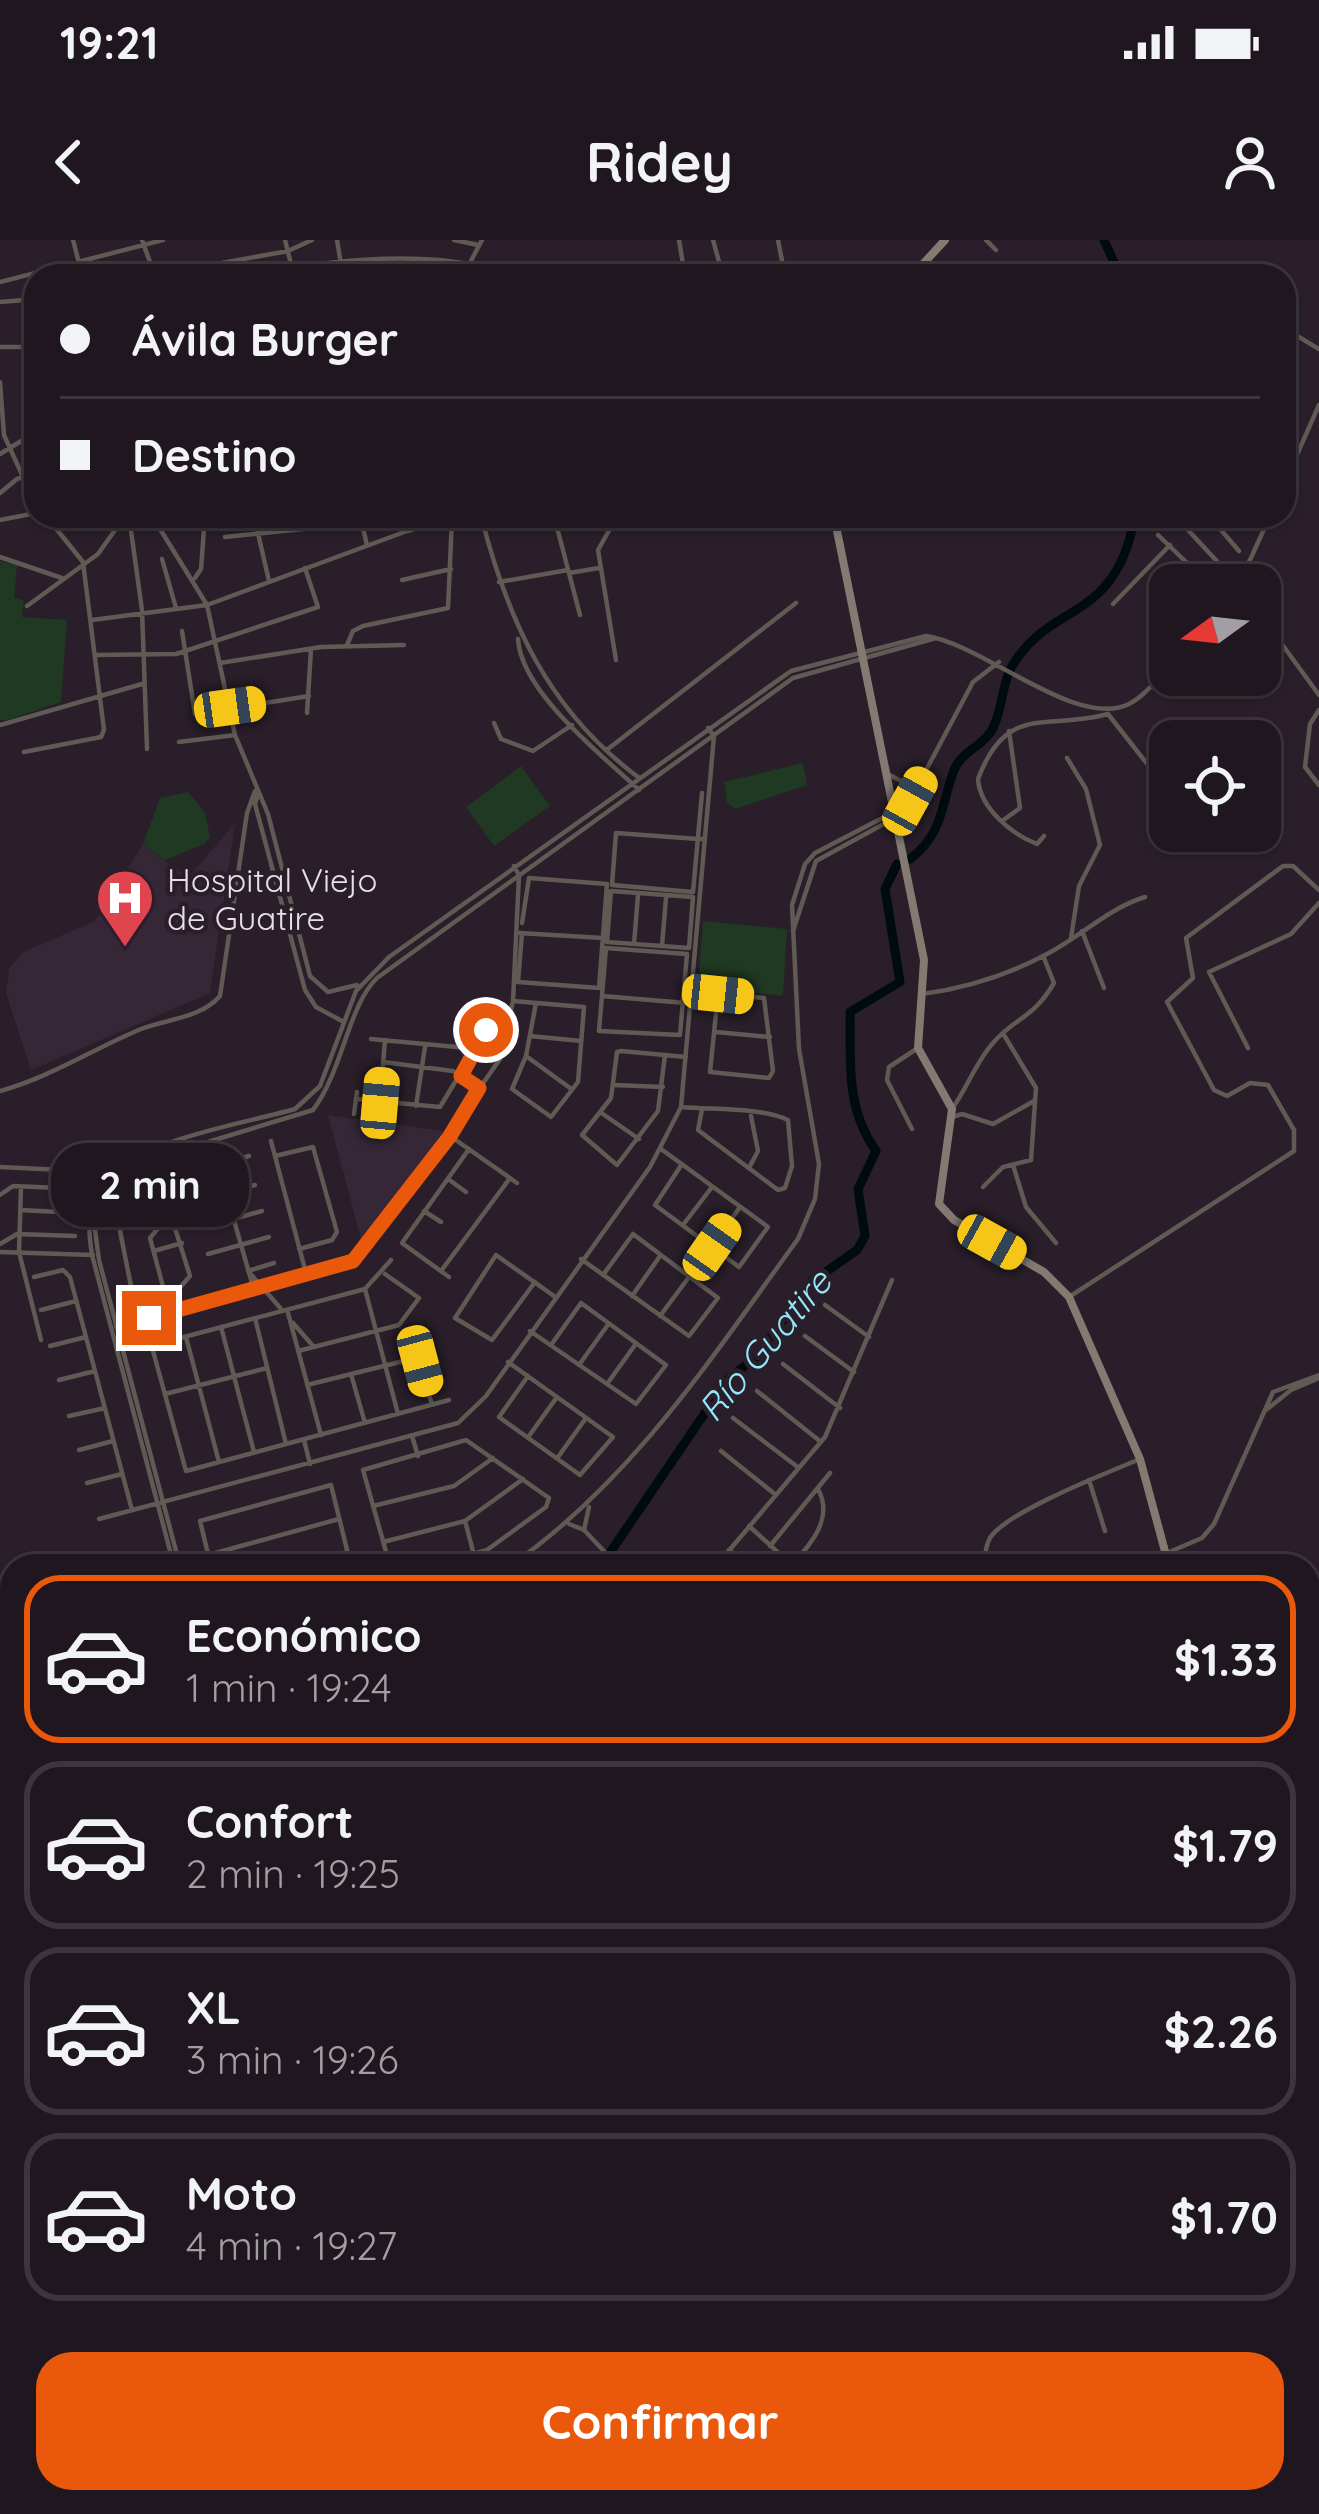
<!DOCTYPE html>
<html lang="es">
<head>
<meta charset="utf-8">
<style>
  :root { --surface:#1f161f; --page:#2c232c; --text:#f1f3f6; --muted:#a19fa4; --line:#3c353d; --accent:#ea580c }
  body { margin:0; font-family:Quicksand,sans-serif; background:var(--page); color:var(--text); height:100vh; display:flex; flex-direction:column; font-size:45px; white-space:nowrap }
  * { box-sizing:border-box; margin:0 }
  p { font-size:39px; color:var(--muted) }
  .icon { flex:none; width:66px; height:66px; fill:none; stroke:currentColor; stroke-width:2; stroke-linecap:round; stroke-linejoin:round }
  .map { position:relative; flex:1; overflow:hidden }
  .details { position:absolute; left:0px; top:1314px; width:1320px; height:960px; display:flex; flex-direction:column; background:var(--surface); border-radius:36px 36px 0 0; box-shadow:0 3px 9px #0004,0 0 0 3px var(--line) }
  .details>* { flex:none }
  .top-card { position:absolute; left:24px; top:24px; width:1272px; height:264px; border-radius:36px; box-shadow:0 3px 9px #0004,0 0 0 3px var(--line); display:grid; align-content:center; height:264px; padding:0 36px; background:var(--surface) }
  .needle { width:78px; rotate:255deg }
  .buttons { position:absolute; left:1149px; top:324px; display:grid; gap:24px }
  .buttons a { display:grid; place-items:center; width:132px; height:132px; border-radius:24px; background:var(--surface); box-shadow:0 3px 9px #0004,0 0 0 3px var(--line); font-size:60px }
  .end { position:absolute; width:54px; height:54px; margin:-27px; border:15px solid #ea580c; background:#fff; box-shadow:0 0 0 6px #fff }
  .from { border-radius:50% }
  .bubble { position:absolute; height:84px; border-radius:36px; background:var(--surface); box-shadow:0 3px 9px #0004,0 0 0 3px var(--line); font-size:39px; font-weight:700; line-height:84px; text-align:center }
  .car { position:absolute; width:36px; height:72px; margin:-36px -18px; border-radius:15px; box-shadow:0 0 9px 3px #0007; background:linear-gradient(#f5c518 24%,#345 0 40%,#f5c518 0 76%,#345 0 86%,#f5c518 0) }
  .top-card b { display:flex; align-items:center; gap:42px; height:114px; font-size:45px }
  .top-card b+b { border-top:3px solid var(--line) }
  .top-card i { width:30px; height:30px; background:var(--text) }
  ul { padding:21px 0 0; list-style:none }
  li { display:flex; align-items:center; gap:36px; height:168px; margin:0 24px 18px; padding:0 12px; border:6px solid var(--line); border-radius:36px }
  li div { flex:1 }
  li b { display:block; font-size:45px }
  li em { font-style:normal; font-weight:700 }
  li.selected { border-color:var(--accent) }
  li>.icon { width:108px; height:108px; stroke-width:1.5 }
  .button { display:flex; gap:24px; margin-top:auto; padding:24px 36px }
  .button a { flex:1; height:138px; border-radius:36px; background:var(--accent); color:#fff; font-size:48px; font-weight:700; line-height:138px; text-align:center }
  .status { display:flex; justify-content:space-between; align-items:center; height:84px; padding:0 60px; background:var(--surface); direction:ltr }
  .status svg { height:33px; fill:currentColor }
  header { display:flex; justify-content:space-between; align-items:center; height:156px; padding:0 36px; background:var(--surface); font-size:54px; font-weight:700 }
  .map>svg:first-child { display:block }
  .built { fill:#362736 }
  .green { fill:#203922 }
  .forest { fill:#3d5b3f }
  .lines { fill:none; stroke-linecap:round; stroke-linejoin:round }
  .river { stroke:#000b0e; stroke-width:9 }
  .minor { stroke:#605a55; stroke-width:4.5 }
  .secondary { stroke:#837a72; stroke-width:8 }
  .route { stroke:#ea580c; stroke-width:15 }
  .labels { text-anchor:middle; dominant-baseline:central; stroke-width:9; stroke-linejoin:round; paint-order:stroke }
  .poi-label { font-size:33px; fill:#e7e0e7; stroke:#291e29; text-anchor:start }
  .water-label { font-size:36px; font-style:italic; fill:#92e9fa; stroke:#291e29 }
</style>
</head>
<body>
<div class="status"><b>19:21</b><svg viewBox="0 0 49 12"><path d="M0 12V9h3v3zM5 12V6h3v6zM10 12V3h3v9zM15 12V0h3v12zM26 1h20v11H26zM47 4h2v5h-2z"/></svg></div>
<header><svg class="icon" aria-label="back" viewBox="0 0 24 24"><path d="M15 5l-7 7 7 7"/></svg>Ridey<svg class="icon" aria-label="person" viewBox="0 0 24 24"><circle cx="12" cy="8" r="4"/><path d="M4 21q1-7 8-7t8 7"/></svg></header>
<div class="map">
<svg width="1319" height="2274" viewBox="0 0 1319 2274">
  <rect width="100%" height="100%" fill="#291e29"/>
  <path class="built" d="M235,583L210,753L31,830L6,753L9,729L23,712L95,681L143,604L188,638Z
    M328,875L444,891L362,1003Z"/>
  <path class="green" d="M0,321L17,325L14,358L24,360L22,377L67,380L61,462L8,480H0Z
    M803,523L807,545L735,569L727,563L724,542Z
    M521,526L550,566L494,606L466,567Z
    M188,552L205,572L210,597L204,604L165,620L143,604L160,558Z
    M703,681L787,689L783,756L698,746Z"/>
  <path class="forest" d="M334,2262H630L611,2274H342Z"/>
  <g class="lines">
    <path class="river" d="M1104,0L1120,36
      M910,619C944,593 941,564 954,530C962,511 983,506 992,490C1003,470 1001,447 1011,428C1050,359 1115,386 1135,276
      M601,1326L728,1139L756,1117L810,1043L857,1010L865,996L858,949L876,911C845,868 851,822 850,772L900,742L885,649L897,624
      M0,1551L12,1536"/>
    <path class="minor" d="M73,0L79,23
      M142,0L155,36
      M285,0L294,36
      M337,0L341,24
      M454,0L478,5
      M679,0L685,36
      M713,0L723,36
      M778,0L785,36
      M986,0L996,10
      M150,36L288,11L312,0
      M283,36C314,16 430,15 467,24
      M463,36L482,0
      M865,36L918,29
      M0,42L163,0
      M0,62L36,59
      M1284,88L1319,109
      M0,107H36
      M0,142L4,195L23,237
      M0,214L36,192
      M1284,244L1319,165
      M0,253L17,239L36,233
      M129,276L142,370L147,509
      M152,276L207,365L235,495L268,574L310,736L328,752L357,745
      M254,276L269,341
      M360,276L367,305
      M481,276C508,381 548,470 638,537
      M554,276L580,375
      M1175,276L1239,345
      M1209,276L1239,311
      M1256,276L1268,280
      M0,280L36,273
      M1158,295L1210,345
      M225,297L362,283
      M0,317L62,338
      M162,319L176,368
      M569,333L599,328
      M195,338L201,329L205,276
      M402,340L451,329
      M499,342L568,330
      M1240,342L1270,276
      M1113,364L1170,305
      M27,366L98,314L125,276
      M1260,374L1319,455
      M92,380L207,365L407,291L461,276
      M182,391L195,474L309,456
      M518,399C521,452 602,515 639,550
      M1169,402L1159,370L1170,372
      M347,405L353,391L363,386L448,368L452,278
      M96,415L176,414L318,367L305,328
      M616,420L598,310L611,287L731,281V276
      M220,423L321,407L404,405
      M1319,470L1310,484L1305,527L1319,545
      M307,473L311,409
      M1108,474L1170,553
      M494,483L501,499L533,511L572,485
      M0,485L142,444
      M179,502L235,495
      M608,509L796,363
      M24,512L101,497L104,490L83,322L46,276
      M1067,518L1086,549L1100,605L1079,646L1071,698
      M886,533L901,541L925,535
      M702,553L693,652L612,645L616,593L698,599H705
      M258,554L255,564L305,750L316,767L342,781
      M1002,581L1020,568L1009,491
      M898,583L973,442L999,422
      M1044,596L1037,604C1011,594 980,568 978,539C1007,462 1046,491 1108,474
      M611,651L693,657L689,708L607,702Z
      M793,691L816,621L893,579
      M1082,691L1104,748
      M519,693L603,698
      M522,693L518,742L599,748L607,644L529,638L522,683
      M634,704L638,655
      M662,706L666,658
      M606,708L687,714L680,795L599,791Z
      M693,751L764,758L773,831L769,838L710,832L718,754
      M922,754C967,748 1008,735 1047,714C1082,696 1107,669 1145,657
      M602,756L686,763
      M513,761L584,767L578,842L551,877L512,849L526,816L536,763
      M716,792L770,797
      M530,796L581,801
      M371,799L478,809
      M1248,808L1209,732L1291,694L1319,663
      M665,815L658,871L617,925L582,895L611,858L617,812L621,811L686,817
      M526,816L570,848
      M383,822L453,831L479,849
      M615,845L663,847
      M0,851C51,837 93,809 141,789C167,779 201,778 220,756L247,573L255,551
      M356,859L440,867L486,791
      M380,860L385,800
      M416,866L425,807
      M681,867C714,870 760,867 788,880L792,926L785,948L778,950L698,890L702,869
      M952,869C967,848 976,822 993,803C1014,778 1033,779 1054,743L1044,718
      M600,872L639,899
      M354,874L357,852
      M952,877L962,874L993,884L1034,861
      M912,889L887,840L889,827L918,808
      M450,896L517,943
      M271,901L307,1037
      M661,909L768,987L739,1027L655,965L682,924
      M275,916L313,907L337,992L332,1000L299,1009
      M218,925L254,1050
      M1013,925L1026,967L1056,1003
      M0,927L126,933
      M749,928L758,911L751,876
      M185,935L249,916
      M448,939L466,952
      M21,947L19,1012L41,1100
      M983,947L1003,927L1031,920L1036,848L1004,795
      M163,950L190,1036L177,1051L140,1061L132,1051L120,991L137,963Z
      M0,955L13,946L82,949L85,954L78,973L20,970
      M195,961L255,945
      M424,971L441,982
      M683,985L712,947
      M201,988L262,971
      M0,1004L17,994L75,996
      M712,1007L740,967
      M154,1011L182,1003
      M0,1012L93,1015
      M208,1014L269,997
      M581,1019L689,1096L718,1058L633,994L603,1035
      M274,1023L248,1031L282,1070
      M441,1031L510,938
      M34,1037L63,1030L70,1037L132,1270
      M449,1037L402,1003L469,909
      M535,1042L492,1100L455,1078L496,1015L554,1056
      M365,1049L398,1174
      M165,1054L150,998L160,986L176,981
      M632,1056L660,1016
      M1069,1057L1294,911V890L1268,845L1250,843L1227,856L1214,850L1167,762L1193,738L1186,698L1283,626H1293L1319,650
      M825,1065L869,1097
      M41,1070L76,1061
      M288,1073L321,1195
      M660,1076L689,1037
      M255,1078L286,1204
      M293,1083L313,1106
      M116,1087L328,1031L367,1009L500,819L513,761L519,635L514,626
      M221,1087L254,1212
      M147,1089L186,1231L449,1160
      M530,1091L636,1164L666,1125L581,1063L551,1105
      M805,1096L854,1132
      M186,1097L219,1222
      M154,1105L365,1049L391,1020
      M50,1106L86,1097
      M298,1111L399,1085L419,1058L385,1034
      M508,1122L613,1197L580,1235L499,1177L528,1136
      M783,1124L840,1168
      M579,1125L607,1086
      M351,1134L365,1183
      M59,1140L95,1131
      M607,1144L635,1105
      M307,1145L416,1118L432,1164
      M757,1151L821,1202
      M165,1154L267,1128
      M1266,1170L1291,1150L1319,1138
      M69,1176L105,1168
      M733,1178L799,1228
      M412,1196L418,1216
      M529,1196L557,1157
      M304,1200L310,1224
      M79,1210L113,1201
      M721,1211L776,1255
      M558,1217L586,1178
      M1089,1240L1105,1291
      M87,1243L122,1234
      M373,1266L454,1246L493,1218
      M99,1279L458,1183L486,1156L650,927L681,867L714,496L708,488
      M465,1281L474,1315
      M569,1284L584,1290L618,1326
      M749,1286L793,1326
      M584,1290L589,1267
      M383,1302L465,1281L523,1239
      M770,1306L830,1233
      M729,1310L749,1326
      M1167,1313L1202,1298L1214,1284L1273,1152L1319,1135
      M208,1315L339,1279
      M792,1325C811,1304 834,1278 818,1249
      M130,1326L171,1314
      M174,1326L92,1015C88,989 85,955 108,935C155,897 238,885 295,869L320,846L356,751L389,717L791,431L926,396C984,404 1076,490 1129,464C1146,455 1158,438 1170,424
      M180,1326L99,1020L95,990L106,953L175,912L313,870C343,830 348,766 377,738L793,438L936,398
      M211,1326L200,1281L331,1245L351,1326
      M297,1326L348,1312
      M390,1326L363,1230L466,1200L549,1258L546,1267L487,1310L431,1326
      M510,1326C632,1241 711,1118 798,999L815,959L819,924L799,809L792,665L805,624L815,613L892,573
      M716,1326L825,1197L892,1040
      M984,1326C985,1317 985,1306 990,1298C1006,1272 1109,1232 1140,1219
      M0,1466L12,1463
      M0,1493L12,1506
      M1308,1636L1319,1634
      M0,1894L12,1889
      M1308,2070L1319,2069
      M170,2262L172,2274
      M94,2274L96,2262
      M1084,2274L1086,2262
      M1167,2274L1168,2262"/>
    <path class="secondary" d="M912,36L945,0
      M834,276L924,720L918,808L952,869L939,964L954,980L1044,1032L1069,1057L1140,1219L1169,1326
      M1308,1700L1319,1743"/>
  </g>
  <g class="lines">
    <path class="route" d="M149,1078L353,1021L450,896L479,848L461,836L486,790"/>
  </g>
  <defs>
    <g id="hospital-pin" transform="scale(3)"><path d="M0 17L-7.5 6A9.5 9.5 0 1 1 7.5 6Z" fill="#e0444e" stroke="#291e29"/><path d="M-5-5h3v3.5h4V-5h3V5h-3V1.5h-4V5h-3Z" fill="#fff"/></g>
  </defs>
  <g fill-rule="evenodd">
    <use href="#hospital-pin" x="125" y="658"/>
  </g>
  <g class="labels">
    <g class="poi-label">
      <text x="167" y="639">Hospital Viejo<tspan x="167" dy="38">de Guatire</tspan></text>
    </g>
    <g class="water-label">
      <text transform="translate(764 1105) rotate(-50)">Río Guatire</text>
    </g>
  </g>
</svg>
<div class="buttons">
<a><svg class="needle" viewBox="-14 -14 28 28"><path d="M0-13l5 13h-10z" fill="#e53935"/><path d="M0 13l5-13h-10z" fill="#a19fa4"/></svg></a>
<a><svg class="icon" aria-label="locate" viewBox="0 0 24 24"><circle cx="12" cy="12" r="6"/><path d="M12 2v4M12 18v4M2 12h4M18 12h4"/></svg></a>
</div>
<i class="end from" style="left:486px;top:790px"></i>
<i class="end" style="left:149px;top:1078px"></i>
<div class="bubble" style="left:51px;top:903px;width:198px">2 min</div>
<i class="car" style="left:230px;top:467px;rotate:82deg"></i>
<i class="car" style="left:910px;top:561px;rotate:29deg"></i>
<i class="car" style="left:718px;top:754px;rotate:96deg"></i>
<i class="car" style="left:380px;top:863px;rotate:5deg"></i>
<i class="car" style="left:992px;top:1002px;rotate:119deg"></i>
<i class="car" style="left:712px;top:1007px;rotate:35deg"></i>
<i class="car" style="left:420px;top:1121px;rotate:165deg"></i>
<div class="top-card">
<b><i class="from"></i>Ávila Burger</b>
<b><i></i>Destino</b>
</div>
<section class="details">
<ul>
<li class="selected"><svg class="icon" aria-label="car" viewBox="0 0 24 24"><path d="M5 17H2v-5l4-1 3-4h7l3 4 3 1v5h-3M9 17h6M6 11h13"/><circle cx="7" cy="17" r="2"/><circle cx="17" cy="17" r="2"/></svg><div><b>Económico</b><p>1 min · 19:24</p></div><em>$1.33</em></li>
<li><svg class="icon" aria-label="car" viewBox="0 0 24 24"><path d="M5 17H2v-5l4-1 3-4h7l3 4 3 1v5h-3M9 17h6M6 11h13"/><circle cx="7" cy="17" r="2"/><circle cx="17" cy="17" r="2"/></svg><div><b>Confort</b><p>2 min · 19:25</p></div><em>$1.79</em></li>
<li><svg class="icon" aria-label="car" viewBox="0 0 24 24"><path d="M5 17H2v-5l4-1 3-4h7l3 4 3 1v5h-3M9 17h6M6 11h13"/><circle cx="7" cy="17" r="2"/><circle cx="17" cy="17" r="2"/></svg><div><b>XL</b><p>3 min · 19:26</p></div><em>$2.26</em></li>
<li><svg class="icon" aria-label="car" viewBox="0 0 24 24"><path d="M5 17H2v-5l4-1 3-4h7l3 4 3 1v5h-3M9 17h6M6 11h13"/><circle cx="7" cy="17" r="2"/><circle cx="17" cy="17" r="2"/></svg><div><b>Moto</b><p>4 min · 19:27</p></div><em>$1.70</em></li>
</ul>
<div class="button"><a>Confirmar</a></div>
</section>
</div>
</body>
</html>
